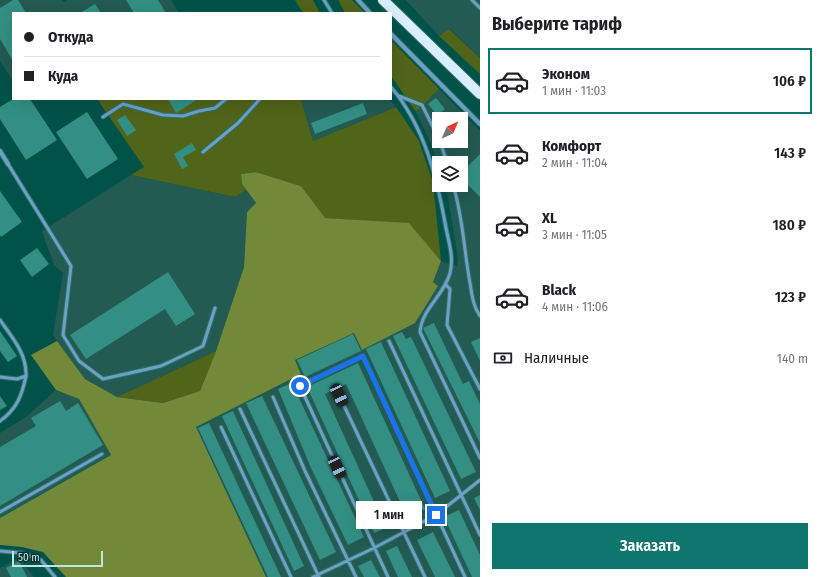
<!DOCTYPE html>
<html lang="ru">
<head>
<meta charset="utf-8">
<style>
  :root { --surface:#fff; --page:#f2f2f2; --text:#202124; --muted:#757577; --line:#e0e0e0; --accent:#0f766e }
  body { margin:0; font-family:"Fira Sans Condensed",sans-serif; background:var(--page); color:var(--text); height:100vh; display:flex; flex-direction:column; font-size:15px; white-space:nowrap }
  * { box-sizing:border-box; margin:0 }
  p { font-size:13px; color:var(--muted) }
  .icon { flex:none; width:22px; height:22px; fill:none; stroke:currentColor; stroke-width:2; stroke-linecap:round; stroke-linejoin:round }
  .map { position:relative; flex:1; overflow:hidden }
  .sheet { display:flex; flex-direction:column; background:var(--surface); width:340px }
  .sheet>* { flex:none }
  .guide { position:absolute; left:12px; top:12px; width:380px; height:88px; border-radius:0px; box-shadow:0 4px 16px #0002; display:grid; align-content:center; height:88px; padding:0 12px; background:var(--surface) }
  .needle { width:26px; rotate:44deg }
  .controls { position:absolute; left:432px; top:112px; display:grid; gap:8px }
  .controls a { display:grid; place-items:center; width:36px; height:36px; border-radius:0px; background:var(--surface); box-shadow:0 4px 16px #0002; font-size:20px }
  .scale { position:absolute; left:12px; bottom:10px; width:91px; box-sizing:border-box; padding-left:4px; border:2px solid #bde6de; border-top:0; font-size:11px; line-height:14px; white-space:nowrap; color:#bde6de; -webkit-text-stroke:3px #0d342f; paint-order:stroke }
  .end { position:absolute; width:18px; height:18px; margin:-9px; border:5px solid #1a73e8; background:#fff; box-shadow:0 0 0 2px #fff }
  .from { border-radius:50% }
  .bubble { position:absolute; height:28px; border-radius:0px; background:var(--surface); box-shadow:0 4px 16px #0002; font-size:13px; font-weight:600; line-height:28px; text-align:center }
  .car { position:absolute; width:12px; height:24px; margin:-12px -6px; border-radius:5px; box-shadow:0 0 3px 1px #0007; background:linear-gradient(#222 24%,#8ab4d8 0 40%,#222 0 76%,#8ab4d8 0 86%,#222 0) }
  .guide b { display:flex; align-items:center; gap:14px; height:38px; font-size:15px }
  .guide b+b { border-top:1px solid var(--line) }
  .guide i { width:10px; height:10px; background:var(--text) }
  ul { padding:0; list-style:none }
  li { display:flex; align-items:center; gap:12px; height:66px; margin:0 8px 6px; padding:0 4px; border:2px solid transparent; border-radius:0px }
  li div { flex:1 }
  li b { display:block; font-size:15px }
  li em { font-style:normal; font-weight:600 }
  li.on { border-color:var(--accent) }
  li>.icon { width:36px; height:36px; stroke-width:1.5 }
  h2 { padding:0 12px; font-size:18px; line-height:48px }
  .pay { display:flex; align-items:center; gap:10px; height:44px; padding:0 12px; font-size:15px }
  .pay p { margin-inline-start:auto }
  .primary-button { display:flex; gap:8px; margin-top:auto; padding:8px 12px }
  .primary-button a { flex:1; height:46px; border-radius:0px; background:var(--accent); color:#fff; font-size:16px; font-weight:600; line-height:46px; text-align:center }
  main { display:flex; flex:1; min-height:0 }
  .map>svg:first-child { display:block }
  .built { fill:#235a52; fill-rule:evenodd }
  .green { fill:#50641a }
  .forest { fill:#718938 }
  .building { fill:#338f83 }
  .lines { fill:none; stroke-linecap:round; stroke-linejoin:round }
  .service-casing { stroke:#2a736b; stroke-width:5 }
  .minor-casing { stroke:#2a736b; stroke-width:6 }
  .primary-casing { stroke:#2a736b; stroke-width:12 }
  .service { stroke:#6f9fc5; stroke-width:3 }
  .minor { stroke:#6f9fc5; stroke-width:4 }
  .primary { stroke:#daedfd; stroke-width:10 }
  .route { stroke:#1a73e8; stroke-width:5 }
</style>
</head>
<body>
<main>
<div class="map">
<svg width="480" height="577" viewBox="0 0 480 577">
  <rect width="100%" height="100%" fill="#01534a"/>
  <path class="built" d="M0,0H62L64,2L68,0H171L179,13H13V81L0,61Z
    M406,0H480V58L450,29L439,36Z
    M439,89L480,131V577H266L196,427L301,374L295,360L354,333L362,349L438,286L433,282L441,261L457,266L458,259L448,197L444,185H461V163H439V169L431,144L416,112ZM439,119H461V141H439Z
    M301,99H389L396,107L313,141Z
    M131,175L235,197L246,190L256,203L247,212L244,267L216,351L117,397L85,379L53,335L63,273L54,265L42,231Z
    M56,390L79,399L111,455L0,518V433L26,417Z
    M19,558L34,577H0V568Z"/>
  <path class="green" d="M295,0H313L320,13H303Z
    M338,0H352L365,13H345Z
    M449,29L480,58V74L439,36Z
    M391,40L439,89L416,112L391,76Z
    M97,99H301L313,141L396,107L419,141L433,182L441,261L409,224L324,218L301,186L256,172L241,174L242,184L246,190L235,197L131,175L144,167Z
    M216,351L200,391L163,403L117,397Z"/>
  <path class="forest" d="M256,172L301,186L325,218L409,223L441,261L433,282L438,286L415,323L362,350L354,333L295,360L301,374L196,427L266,577H66L43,552L22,547L0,545V518L111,455L79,399L56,390L31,355L57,341L85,379L117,397L163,403L200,391L216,351L244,267L247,212L256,203L242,184L241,174Z"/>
  <path class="building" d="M13,0H18L26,13H13V61L0,39V8Z
    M126,0H158L166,13H134Z
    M95,4L101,13H80Z
    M436,98L445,109L437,115L428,104Z
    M13,99H30L57,140L26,160L0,119V107Z
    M168,99H198L176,113Z
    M363,103L367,114L315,134L311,123Z
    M87,112L118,159L87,179L56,132Z
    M125,115L136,130L127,136L117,120Z
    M192,143L196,150L183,157L188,166L182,169L174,154Z
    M480,154V197L461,178V173Z
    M0,191L22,222L1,237L0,235Z
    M37,248L49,264L32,277L20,260Z
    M168,272L195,314L176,326L165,309L86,359L70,335Z
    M434,323L463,384L469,381L480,404V443L423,328Z
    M0,331L17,356L8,362L0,351Z
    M402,332L406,339L411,337L476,472L461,479L393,336Z
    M353,334L361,351L305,377L297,360Z
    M480,338V361L471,342Z
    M381,342L450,491L435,498L366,349Z
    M358,363L425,509L407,517L346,384L325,394L386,528L374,533L307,387Z
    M292,383L364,537L348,545L311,468L278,389Z
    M0,396L7,406L0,410Z
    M262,396L336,552L320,560L246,403Z
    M60,401L66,411L78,403L103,445L0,506V447L36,426L31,418Z
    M233,411L304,566L294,571L222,416Z
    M209,423L281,577H268L198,428Z
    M480,495V510L474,498Z
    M459,510L480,555V577H472L444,517Z
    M433,532L455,577H435L417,540Z
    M397,546L412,577H398L386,551Z
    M371,560L380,577H364L358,566Z
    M19,561L27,577H11L6,568Z"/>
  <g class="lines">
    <g class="service-casing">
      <path id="service" d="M324,0L332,13
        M472,0L480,8
        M391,87C425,127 437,178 446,228C449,243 454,258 450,273C444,296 422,308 420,332L480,458
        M399,96L422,105L439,139
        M103,117L123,104L163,115L183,116L199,111L215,108L226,99
        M440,141L447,163
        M203,152L238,123L260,99
        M8,164L71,266L63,335L79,361L103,379L161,366L203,346L215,308
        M453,185C463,216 464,251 470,283C472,295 473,306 480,316
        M446,285L450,289L447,325L480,389
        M0,320C12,337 27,354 26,376L17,379L0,377
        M389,341L480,535
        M339,395L425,577
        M273,397L305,471L356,577
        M240,409L319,577
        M0,421C17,409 22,395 26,376
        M221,427L291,577
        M0,512L102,454
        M0,551L22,553L41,560L55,577
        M313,577L374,548L436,515L480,480
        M388,577L300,386L363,356L465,577"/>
    </g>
    <g class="minor-casing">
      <path id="minor" d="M358,0L370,13
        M391,34L480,124
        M0,151L8,164"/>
    </g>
    <g class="primary-casing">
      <path id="primary" d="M383,0L480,94"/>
    </g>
    <use href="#service" class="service"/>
    <use href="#minor" class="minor"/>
    <use href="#primary" class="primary"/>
  </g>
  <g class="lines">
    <path class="route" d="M300,386L363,356L436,515"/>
  </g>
</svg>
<div class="controls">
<a><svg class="needle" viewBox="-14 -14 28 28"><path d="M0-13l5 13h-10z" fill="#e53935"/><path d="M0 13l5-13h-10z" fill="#757577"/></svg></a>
<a><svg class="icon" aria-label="layers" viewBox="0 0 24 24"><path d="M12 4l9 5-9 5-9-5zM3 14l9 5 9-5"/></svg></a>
</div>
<div class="scale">50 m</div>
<i class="end from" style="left:300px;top:386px"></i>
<i class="end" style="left:436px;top:515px"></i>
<div class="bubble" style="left:356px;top:501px;width:66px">1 мин</div>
<i class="car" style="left:339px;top:395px;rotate:155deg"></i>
<i class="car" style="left:337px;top:467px;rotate:155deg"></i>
<div class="guide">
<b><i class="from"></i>Откуда</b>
<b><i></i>Куда</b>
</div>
</div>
<section class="sheet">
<h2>Выберите тариф</h2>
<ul>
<li class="on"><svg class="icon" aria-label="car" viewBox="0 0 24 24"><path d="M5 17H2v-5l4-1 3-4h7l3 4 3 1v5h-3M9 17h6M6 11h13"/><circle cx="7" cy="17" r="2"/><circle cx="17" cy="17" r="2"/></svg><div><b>Эконом</b><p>1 мин · 11:03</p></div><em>106 ₽</em></li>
<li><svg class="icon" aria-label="car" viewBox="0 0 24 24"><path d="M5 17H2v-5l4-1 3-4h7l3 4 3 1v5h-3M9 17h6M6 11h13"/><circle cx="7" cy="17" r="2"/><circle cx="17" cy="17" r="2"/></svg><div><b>Комфорт</b><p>2 мин · 11:04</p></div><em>143 ₽</em></li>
<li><svg class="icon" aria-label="car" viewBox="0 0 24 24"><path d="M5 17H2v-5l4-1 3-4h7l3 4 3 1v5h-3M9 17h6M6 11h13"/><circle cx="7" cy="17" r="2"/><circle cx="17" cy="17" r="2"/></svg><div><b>XL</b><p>3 мин · 11:05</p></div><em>180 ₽</em></li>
<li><svg class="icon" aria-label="car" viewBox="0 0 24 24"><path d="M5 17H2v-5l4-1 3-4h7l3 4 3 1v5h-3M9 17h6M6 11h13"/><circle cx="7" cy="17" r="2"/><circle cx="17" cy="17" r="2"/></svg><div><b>Black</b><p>4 мин · 11:06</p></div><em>123 ₽</em></li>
</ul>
<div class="pay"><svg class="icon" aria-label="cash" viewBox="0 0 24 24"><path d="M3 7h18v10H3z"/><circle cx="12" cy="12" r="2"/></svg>Наличные<p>140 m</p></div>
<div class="primary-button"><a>Заказать</a></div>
</section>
</main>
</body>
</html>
